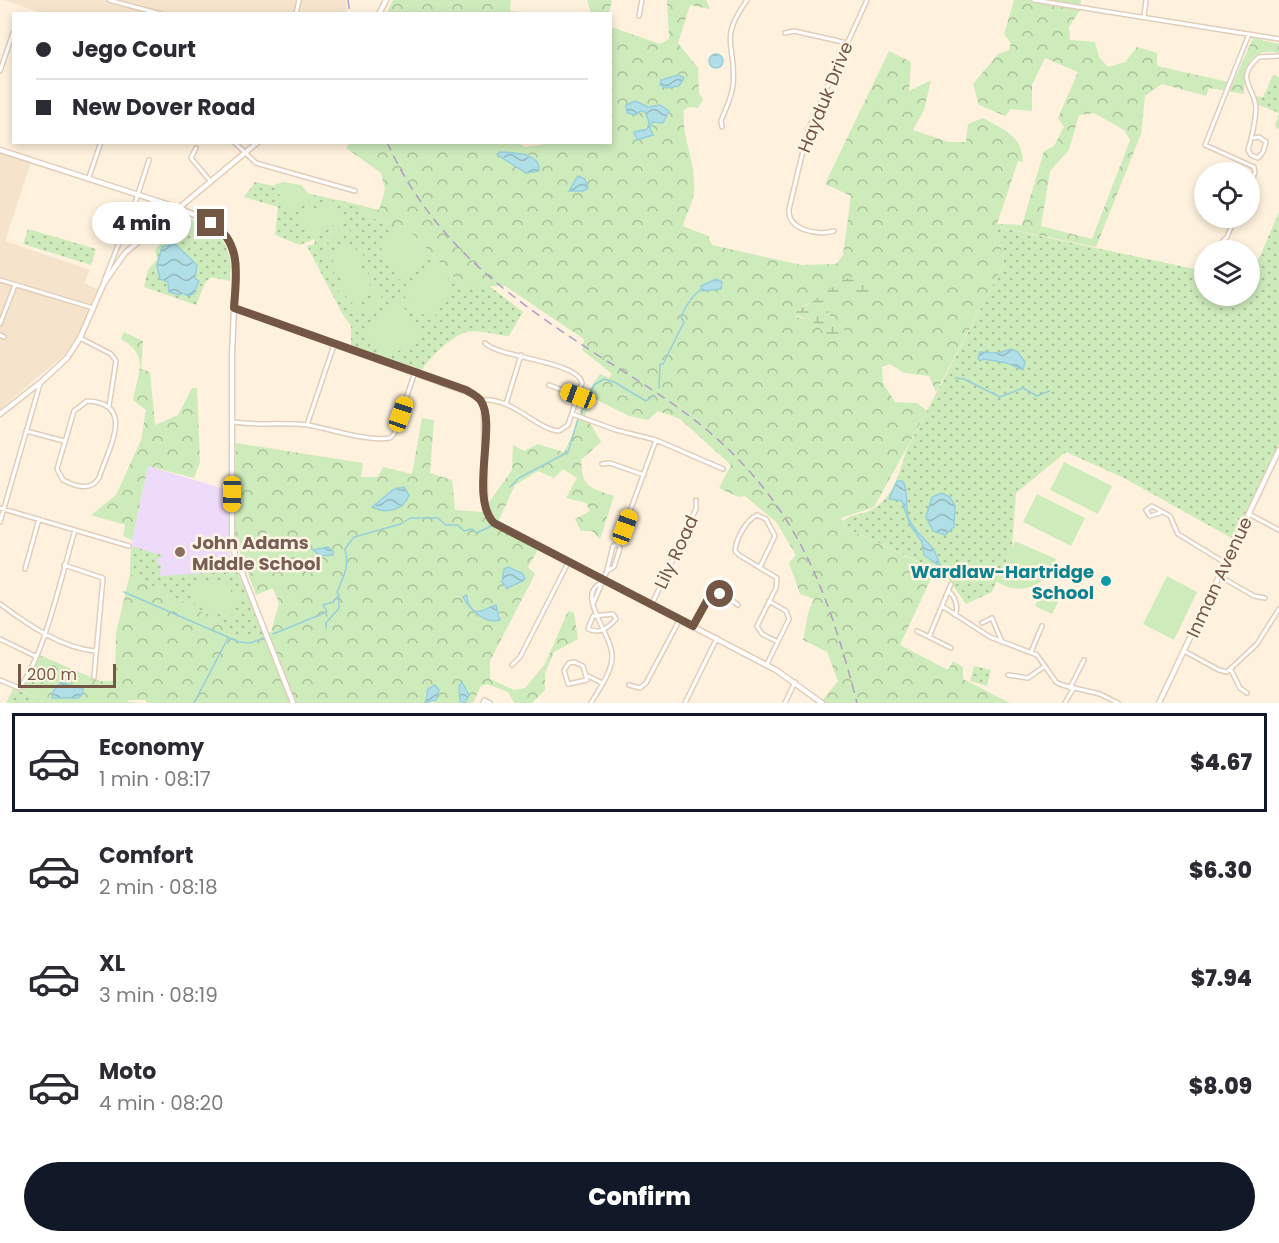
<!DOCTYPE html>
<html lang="en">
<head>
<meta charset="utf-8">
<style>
  :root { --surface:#fff; --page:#f7f7f7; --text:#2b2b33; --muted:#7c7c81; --line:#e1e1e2; --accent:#111827 }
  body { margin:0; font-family:Poppins,sans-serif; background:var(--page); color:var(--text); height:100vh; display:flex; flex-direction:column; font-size:22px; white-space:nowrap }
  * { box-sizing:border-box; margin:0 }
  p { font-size:20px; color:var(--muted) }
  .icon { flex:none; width:33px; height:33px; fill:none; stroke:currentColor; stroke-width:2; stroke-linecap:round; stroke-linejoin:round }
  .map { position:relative; height:703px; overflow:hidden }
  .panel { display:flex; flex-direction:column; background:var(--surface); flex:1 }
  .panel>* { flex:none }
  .banner { position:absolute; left:12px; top:12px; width:600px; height:132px; border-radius:0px; box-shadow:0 3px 9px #0003; display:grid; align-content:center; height:132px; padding:0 24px; background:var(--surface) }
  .controls { position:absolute; left:1194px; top:162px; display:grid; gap:12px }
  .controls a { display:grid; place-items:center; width:66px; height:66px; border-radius:50%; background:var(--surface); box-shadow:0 3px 9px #0003; font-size:30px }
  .scale { position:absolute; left:18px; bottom:15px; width:98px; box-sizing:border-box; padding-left:6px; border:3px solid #745645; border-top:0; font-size:16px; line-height:21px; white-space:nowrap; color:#745645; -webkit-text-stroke:4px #fff5e5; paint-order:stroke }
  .end { position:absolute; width:27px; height:27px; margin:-14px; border:8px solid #745645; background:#fff; box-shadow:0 0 0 3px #fff }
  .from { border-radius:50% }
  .bubble { position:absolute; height:42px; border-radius:21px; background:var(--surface); box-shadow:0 3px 9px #0003; font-size:20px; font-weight:800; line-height:42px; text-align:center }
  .car { position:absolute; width:18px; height:36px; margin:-18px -9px; border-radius:8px; box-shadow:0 0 4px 2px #0007; background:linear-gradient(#f5c518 24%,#345 0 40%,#f5c518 0 76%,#345 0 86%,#f5c518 0) }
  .banner b { display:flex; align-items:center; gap:21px; height:57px; font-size:22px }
  .banner b+b { border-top:2px solid var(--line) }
  .banner i { width:15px; height:15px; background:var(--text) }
  ul { padding:10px 0 0; list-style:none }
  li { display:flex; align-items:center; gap:18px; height:99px; margin:0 12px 9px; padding:0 12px; border:3px solid transparent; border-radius:0px }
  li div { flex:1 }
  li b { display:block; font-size:22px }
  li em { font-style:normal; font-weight:800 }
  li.on { border-color:var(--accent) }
  li>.icon { width:54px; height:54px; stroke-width:1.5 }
  .primary-button { display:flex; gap:12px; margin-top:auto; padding:12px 24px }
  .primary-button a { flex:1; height:69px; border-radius:36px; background:var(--accent); color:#fff; font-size:24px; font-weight:800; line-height:69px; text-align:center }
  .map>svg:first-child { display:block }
  .residential { fill:#f5e3cb }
  .education { fill:#eedaf9 }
  .grass { fill:url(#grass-dots) }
  .forest { fill:url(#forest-crowns); fill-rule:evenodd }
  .wetland { fill:url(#wetland-marsh) }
  .pitch { fill:#ceebbc; fill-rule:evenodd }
  .water { fill:url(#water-waves); stroke:#97cfda; stroke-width:1.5 }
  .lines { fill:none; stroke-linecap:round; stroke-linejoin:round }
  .stream { stroke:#97cfda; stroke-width:1.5 }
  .minor-casing { stroke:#e2cdb9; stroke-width:6 }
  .tertiary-casing { stroke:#e2cdb9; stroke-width:7 }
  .secondary-casing { stroke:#e7ceb7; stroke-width:7 }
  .minor { stroke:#fff; stroke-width:3 }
  .tertiary { stroke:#fff; stroke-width:4 }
  .secondary { stroke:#fff; stroke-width:4 }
  .rail { stroke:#b39dc6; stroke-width:1.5; stroke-dasharray:9 6; stroke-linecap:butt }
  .route { stroke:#745645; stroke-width:8 }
  .education-dot { fill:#8d6e63; stroke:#fff5e5; stroke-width:2 }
  .culture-dot { fill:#0f9aa8; stroke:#fff5e5; stroke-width:2 }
  .labels { text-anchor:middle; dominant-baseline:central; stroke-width:5; stroke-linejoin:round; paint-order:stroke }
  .street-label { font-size:18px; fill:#745645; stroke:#fff5e5 }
  .education-label { font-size:18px; font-weight:bold; fill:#785e54; stroke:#fff5e5; text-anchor:start }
  .culture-label { font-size:18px; font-weight:bold; fill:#0d838f; stroke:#fff5e5; text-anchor:end }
</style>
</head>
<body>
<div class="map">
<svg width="1279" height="703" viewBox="0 0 1279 703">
  <defs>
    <pattern id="grass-dots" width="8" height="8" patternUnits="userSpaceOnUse" patternTransform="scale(1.5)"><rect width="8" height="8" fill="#ceebbc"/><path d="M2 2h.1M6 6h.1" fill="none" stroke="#acc19b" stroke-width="1.8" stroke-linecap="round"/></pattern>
    <pattern id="forest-crowns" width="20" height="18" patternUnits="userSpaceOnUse" patternTransform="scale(1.5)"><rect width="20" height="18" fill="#ceebbc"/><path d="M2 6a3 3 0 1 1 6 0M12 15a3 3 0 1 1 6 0" fill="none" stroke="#acc19b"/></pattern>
    <pattern id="wetland-marsh" width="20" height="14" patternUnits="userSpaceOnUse" patternTransform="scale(1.5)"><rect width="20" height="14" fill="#ceebbc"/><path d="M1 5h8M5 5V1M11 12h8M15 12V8" fill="none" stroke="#acc19b"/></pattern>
    <pattern id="water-waves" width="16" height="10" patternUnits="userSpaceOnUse" patternTransform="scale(1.5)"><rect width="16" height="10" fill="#b1dfe7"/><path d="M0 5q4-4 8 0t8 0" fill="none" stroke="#95b8bd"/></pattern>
  </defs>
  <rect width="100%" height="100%" fill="#fef1dd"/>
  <path class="residential" d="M4,0H346L347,13L44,14Z
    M0,150L32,159L5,241L90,270L84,283L97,289L79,334L64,355L0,409Z"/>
  <path class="education" d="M148,466L228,490L229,552L264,634L224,624L130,574L132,540Z"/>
  <path class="grass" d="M1273,75L1279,77V129L1275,127L1279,113L1258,105L1254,96L1263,97Z
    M255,182L347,202L368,217L407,228L462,286L488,285L523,312L509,336C497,335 477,329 466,332C449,338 431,356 422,370L351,345V326L343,315L307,246L315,244L314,239L300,245L275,235L278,207L244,197Z
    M1279,212V444L1235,540L1124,478L1066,452L1016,493L1012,548L992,592L966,604L945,574L846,528L843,521C851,514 860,515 869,511C893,499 899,475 906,451L1004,264L997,227L1204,271V296H1250V279Z
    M186,217C219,232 234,241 230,281L211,277L205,283L196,305L144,287L148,270L157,259L155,250L161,243L157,233L176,218Z
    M28,229L96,249L91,265L23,244Z
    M131,546L161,555V558H157V565H161L160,576L237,571L264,634C249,640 239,639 226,633L224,624L130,574Z
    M974,666L991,670L987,686L970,681Z
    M14,687L45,703H6Z"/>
  <path class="forest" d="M393,0H511L510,11L525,13H387Z
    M587,0H612L609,13H591Z
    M667,0H706L710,9L690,5L678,43L698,68L699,94L703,99L698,108L690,107L684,110C681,136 696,163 694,190C694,201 686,215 683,226L708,236L712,245L801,265L836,264L843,255L851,196L825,184L889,51L911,62L909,91L931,80L924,110L913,130L949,142H966L968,124L983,118C1004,130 1022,135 1023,162L1018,161L997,224L1022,225L1044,151L1054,146L1064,127L1058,118L1078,72L1045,58L1032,85V111L1011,109L1005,116L979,105L973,84L998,54L1009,50L1011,43L1004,34L1014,0H1081L1080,10L1069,27L1070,40L1095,42L1099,57L1108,67L1125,62L1137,47L1157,53V66L1233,83L1253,38L1279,44V53C1248,46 1245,70 1244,94L1209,88L1206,96L1162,84L1145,96L1141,134L1096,247L997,227L1004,264L936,392L929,376L904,373L890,364L882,367L883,383L895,402L917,403L927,411L874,507L841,518L846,528L935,570L900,645L948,670L953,661L963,667V679L1010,703H820L838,681L827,652L803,640C807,626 806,612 814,599L800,594L789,563L796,555L776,522L745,496L738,497L719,488L731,465L680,419L658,411L648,420L629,416L595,399L585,414L601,442L581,460C582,488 589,487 614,496L600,539L592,531H581L575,519L590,511L586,503L566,498L577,478L563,469L554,478L538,471L515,485L496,526L539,548L528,567L535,574L490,661V679L514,690L525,688L545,664L568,611L574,613L578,639L554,652L545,673V690L532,703H514L508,692L487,684L481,686L473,703H465L466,689L461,682V703H433L438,695V687L433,685L425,694V703H147L145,700H127L129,702L141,703H45L19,689L35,653L100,681H115L116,633L130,574L224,624L227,627L226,633C243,641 253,637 271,632L279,603L273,588L256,595L235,539L236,443L363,463L361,477H378L383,467L412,474L422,418L434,420L430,473L452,480L455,510L482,512L512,470L513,445L524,451L538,444L564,452C579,426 581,396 600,374L609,378L612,374L582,350L584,339L505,286H462L407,228L368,217L347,202L379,210L385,190L381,173L346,148L350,143L518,142L524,147L541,145L544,143L610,142L611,27L660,44L669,39ZM678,75L684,77L677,87H661V80ZM633,101L648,107L660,105L669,115L652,122L651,136L637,140L634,138C643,128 653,128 645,112L640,111L636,115L627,113L628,104ZM1094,113L1124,130L1130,140L1092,239L1041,226L1050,171L1069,150L1079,115ZM513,154L530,155L535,159L530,173L499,156ZM855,277L876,290L857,301L843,291L827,303L829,315L842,328L841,337L831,339L811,320L796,317L802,306C822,301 833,280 855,277ZM508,567L525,576C522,581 511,588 504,587L505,569ZM463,597L469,598L471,607L482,612L494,604L501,616L497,622C481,617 474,611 463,597Z
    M124,332L143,341L141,369L150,372L155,425L178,415L192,388H197L200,462L194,478L148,466L132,540L123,536L125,525L91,515L116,495L141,440L146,410L133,400C138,372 150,356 121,339Z"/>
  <path class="wetland" d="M855,277L869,284L877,292L857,301L843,291L827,303L829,315L845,331L844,336L831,339L811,320L794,315L798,309L809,304L844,279Z"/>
  <path class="pitch" d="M283,182L301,185L314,200L290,209L286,208L274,185Z
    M333,200L343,221L309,237L299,216Z
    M397,225L430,259L411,275L409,274L398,280L379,244Z
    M352,229L383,301L380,302L379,299C372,314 358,317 347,306C338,291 312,245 331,233C337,229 343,230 350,233ZM342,234C356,237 378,287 374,301C351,334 322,255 328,240Z
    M352,244L373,293L351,303L330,254Z
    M437,262L454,288L432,320H429L419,310L416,312L400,290Z
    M399,301L421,331L405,349L386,354L364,335V331Z
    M1064,462L1112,486L1098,514L1050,490Z
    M1037,494L1085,518L1071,546L1023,522Z
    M1015,541L1056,559C1048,586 1021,597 997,582Z
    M1167,576L1197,592L1174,640L1143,624Z
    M199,578L211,584L232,582L231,592L240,596L230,619L189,601Z
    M1045,593L1053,594L1059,600L1052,614L1035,606L1038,598Z"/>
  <path class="water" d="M709 61a7 7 0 1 1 14 0a7 7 0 1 1-14 0Z
    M678,75L684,78L679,86L666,88L660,85L661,80Z
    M635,101L648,107L660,105L669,111L663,123L652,122L650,128L653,135L637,140L634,132L647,129L649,122L645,112L640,111L636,115L627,113L626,105Z
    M500,152C514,153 540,152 539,171L526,173L499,156L497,154Z
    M578,176L585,179L588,188L583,191H569Z
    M174,243L197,265L195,278L199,281L194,293L189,296L182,293L180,295L169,292L168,282L160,279L157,266L162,247Z
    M716,279L722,282L721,289L702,291L701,286Z
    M1011,349L1018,352L1025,362L1023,370L1007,363L983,359L980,361L978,358L980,352L999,353Z
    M897,481H902C909,489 905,506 908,517C912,529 923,537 931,546C936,551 938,561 941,567L924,555L922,542L910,525L902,501L889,499Z
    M404,487L409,495C403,511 386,514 372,507L394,489Z
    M942,493L950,497L955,506L954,527L945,535L933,531L926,517L932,497Z
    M328,547L333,551V555L321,556L313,550Z
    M508,567L522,573L525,578L523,581L507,588L502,582L504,569Z
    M466,595C468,598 468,601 469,604C476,619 488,606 496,605L500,620C486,625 470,610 463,597Z
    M61,682L83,689L82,695L78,698H52V693Z
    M462,682L469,695L465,703L460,701L459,686Z
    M435,685L439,690L436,700L425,703L428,689Z"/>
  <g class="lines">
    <path class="stream" d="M955,378L964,379L1000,397L1023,388L1037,396L1049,391
      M659,388L660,364H663L684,322L681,317C685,307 693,294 702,289
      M581,413L594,385L604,379L614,382L646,401L654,395
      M510,487L519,478L568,452L578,419
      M124,592L239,642L250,643L264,638
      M326,628V623L339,608V595
      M273,634L327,612L323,605L333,602L339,595L337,592C343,578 350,566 345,549L354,537L401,524L410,518H438L446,525H458L464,531L472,529L477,533L493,525
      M194,703L228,638"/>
    <g class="minor-casing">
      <path id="minor" d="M109,0L161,14
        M1034,0L1279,39
        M296,14L299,0
        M639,16L642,0
        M1144,16L1146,0
        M785,33L794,31L847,43
        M1249,34L1205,145L1254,167L1255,172L1250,186
        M0,71L13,33
        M722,127L721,121C725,110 732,97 733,85C737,44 717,42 747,0
        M1254,138L1259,137L1266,142L1263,152L1258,158L1251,155L1248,150C1252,137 1255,123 1256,109C1256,88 1233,79 1259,57L1279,56
        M234,142L256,163L355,191
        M196,148L191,158L211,182
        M89,177L101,142
        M834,231C818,236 787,230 789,209L808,130L867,0
        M1216,248L1227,237L1235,218
        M0,280L93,308
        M104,281L136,200L149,160
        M0,324L15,285
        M0,335L4,337
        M80,338L111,354L116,361L109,406
        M549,385L578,396
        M480,400C514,397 535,429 559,431L568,425L582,383C578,361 499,358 485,343
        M87,401C137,403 108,449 99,478C90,492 75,486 63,480L57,469L74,411Z
        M506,404L521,355
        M572,414L616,430L656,440L723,469
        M234,422C259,426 283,422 308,425C331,429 368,442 390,438L394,434L415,372
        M307,425L334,345
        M26,431L64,441
        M602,464L610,463L644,475
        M0,508L129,546
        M1160,513L1150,516L1146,510L1152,506L1170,516L1178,534L1227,564
        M1249,514L1279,530
        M0,522L40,384
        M64,565L103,578L94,677
        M760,567L775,536L766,519L757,515C746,520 736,539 735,551L739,555L777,578L776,588L757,626L762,634L778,642
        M25,569L39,519
        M607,570L613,546L618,544
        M1221,577L1254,596L1265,598
        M948,591C955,596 959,607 955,615
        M0,604C27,624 61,648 95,651
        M593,604L607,571L614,567L620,548L618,544L656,440
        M652,604L696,509V500
        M942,606L990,637L1037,655L1056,682L1062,685L1100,694L1118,703
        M613,614L616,619C607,629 600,634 588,629L593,616Z
        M982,623L992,618L1002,642
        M693,626L712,595H725L738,605
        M917,631L951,648
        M929,637L951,584
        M0,639L35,656
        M1184,651L1219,670L1227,672L1257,644L1279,609
        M1031,652L1042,626
        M574,662L583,666L587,680L568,684L564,670L569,663Z
        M767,664L789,619L786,611L769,601
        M512,665L520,657L569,561
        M1231,670L1240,688L1247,693
        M1008,675L1028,678L1045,666
        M588,676L602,683
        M0,680L19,688C44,658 63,570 75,530
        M629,685L640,688L646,683L680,619
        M1070,688L1084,660
        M483,703L484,700L490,703
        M591,703C599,689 613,671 612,655C612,634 575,595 601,583
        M685,703L717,638
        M785,703L795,682
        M1065,703L1073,689"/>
    </g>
    <g class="tertiary-casing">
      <path id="tertiary" d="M0,150L179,208L214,224L229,240L236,263L232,354V540L235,555L293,703
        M151,199L160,213L154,228
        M234,308L473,394L480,400L484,410L485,505L494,523L776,670L822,703"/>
    </g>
    <g class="secondary-casing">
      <path id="secondary" d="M379,14L386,0
        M0,414L41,382L67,358L80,338L104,283L125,253L258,142
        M1159,703L1279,450"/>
    </g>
    <use href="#minor" class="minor"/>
    <use href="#tertiary" class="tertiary"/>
    <use href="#secondary" class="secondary"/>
    <path class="rail" d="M348,0L350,14
      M387,142C434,247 517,303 610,363C645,385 682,408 714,436C800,512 829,595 857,703"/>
  </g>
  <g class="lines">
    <path class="route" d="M211,223C243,242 236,277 234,308L466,390C471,393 478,396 481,401C497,425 469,498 494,523L693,626L708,599L720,594"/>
  </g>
  <circle class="education-dot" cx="180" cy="552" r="6"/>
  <circle class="culture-dot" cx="1106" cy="581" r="6"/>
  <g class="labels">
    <g class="street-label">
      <text transform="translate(825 97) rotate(-68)">Hayduk Drive</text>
      <text transform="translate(676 552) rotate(-65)">Lily Road</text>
      <text transform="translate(1219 577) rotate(-65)">Inman Avenue</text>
    </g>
    <g class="education-label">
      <text x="192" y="542">John Adams<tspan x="192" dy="21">Middle School</tspan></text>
    </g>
    <g class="culture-label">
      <text x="1094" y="571">Wardlaw-Hartridge<tspan x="1094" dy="21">School</tspan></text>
    </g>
  </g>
</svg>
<div class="controls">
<a><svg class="icon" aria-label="locate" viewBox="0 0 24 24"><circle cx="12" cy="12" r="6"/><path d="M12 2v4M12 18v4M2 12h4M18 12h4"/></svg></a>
<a><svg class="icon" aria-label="layers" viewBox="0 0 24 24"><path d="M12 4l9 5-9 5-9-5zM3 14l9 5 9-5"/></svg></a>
</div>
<div class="scale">200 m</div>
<i class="end from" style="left:720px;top:594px"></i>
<i class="end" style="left:211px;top:223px"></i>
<div class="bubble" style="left:92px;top:202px;width:99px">4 min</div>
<i class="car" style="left:578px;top:396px;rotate:291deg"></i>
<i class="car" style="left:401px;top:414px;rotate:19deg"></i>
<i class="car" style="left:232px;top:494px;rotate:181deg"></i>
<i class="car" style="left:625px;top:527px;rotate:20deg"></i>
<div class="banner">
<b><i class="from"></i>Jego Court</b>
<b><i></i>New Dover Road</b>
</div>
</div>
<section class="panel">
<ul>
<li class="on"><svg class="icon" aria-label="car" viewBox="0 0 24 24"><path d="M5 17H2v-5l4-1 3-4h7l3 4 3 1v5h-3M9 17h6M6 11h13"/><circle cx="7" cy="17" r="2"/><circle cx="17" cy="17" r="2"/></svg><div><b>Economy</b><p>1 min · 08:17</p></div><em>$4.67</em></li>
<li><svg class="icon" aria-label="car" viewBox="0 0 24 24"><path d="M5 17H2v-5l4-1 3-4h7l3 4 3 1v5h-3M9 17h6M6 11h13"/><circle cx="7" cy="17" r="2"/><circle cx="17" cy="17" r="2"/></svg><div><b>Comfort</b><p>2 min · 08:18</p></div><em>$6.30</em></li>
<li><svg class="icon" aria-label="car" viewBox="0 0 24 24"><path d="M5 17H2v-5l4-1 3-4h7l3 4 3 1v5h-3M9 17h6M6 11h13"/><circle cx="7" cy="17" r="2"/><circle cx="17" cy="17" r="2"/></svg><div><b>XL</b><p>3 min · 08:19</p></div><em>$7.94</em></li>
<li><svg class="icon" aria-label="car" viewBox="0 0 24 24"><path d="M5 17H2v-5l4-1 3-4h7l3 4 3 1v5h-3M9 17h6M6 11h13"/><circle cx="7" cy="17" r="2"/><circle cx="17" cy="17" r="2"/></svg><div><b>Moto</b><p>4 min · 08:20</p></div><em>$8.09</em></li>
</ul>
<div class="primary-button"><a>Confirm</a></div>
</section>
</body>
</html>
